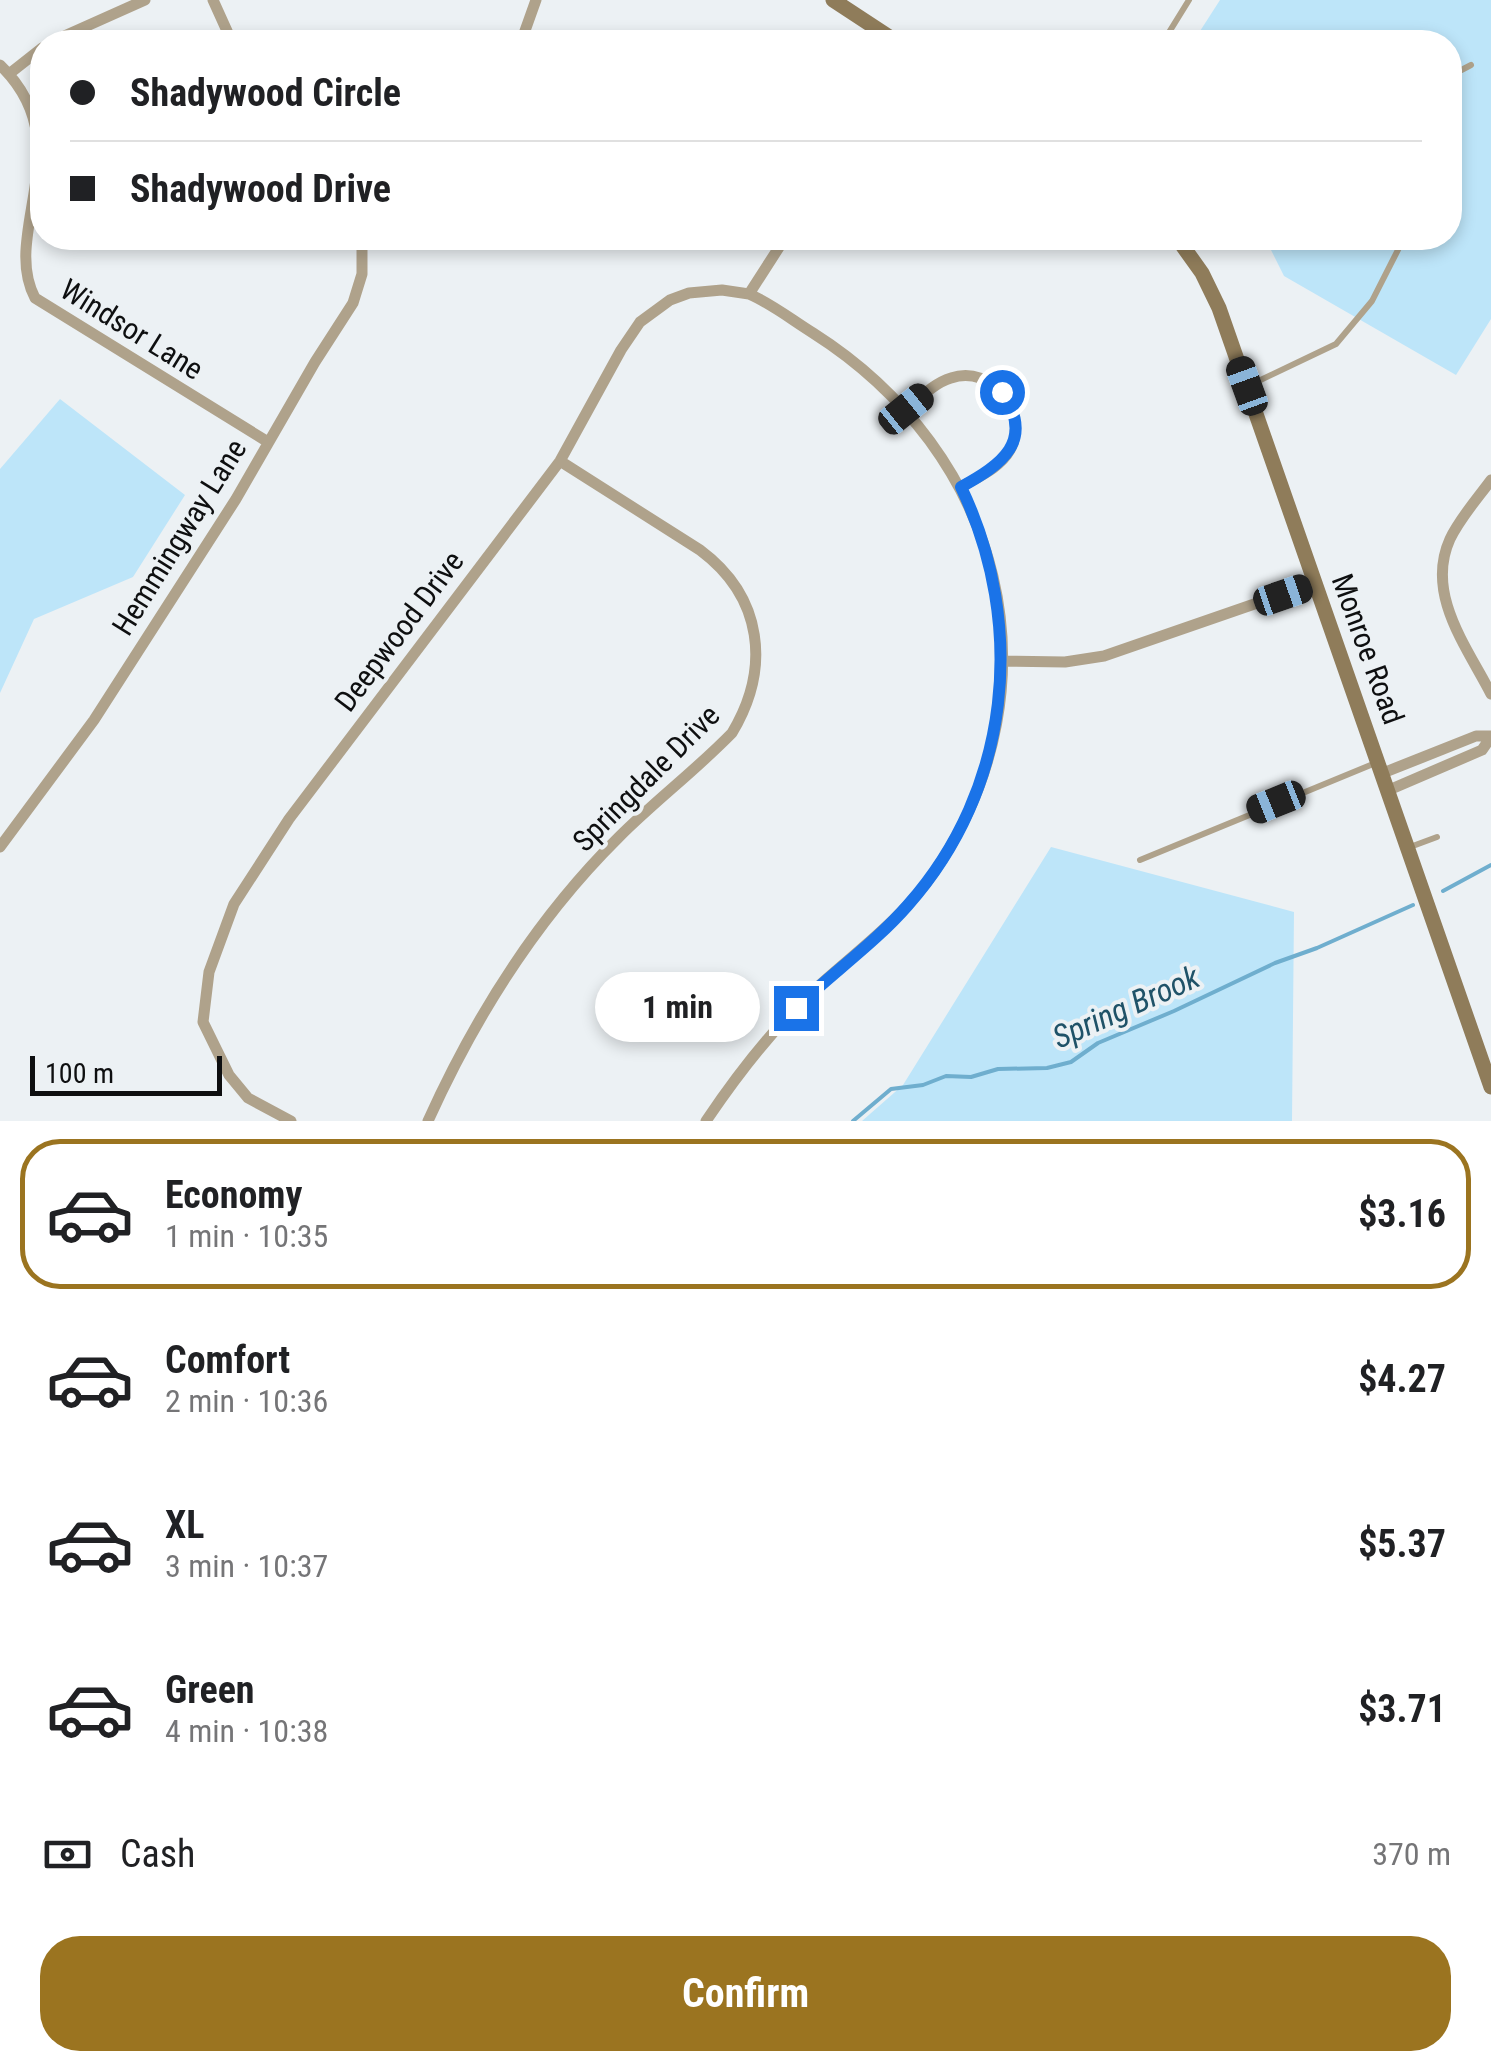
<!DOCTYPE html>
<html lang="en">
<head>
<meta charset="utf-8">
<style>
  :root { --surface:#fff; --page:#f2f2f2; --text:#202124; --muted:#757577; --line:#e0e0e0; --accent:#9b7420 }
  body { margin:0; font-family:"Roboto Condensed",sans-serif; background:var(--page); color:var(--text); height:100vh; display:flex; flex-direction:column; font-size:38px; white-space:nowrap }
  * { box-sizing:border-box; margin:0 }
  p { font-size:32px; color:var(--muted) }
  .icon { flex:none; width:55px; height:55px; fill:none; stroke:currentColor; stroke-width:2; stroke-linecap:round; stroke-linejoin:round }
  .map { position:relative; height:1121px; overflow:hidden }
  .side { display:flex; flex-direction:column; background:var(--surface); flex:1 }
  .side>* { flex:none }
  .guide { position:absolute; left:30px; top:30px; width:1432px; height:220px; border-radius:40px; box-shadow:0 5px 15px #0003; display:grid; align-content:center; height:220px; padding:0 40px; background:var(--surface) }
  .scale { position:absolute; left:30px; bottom:25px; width:192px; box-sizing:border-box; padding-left:10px; border:5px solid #0e0f10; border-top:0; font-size:28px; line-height:35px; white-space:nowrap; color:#0e0f10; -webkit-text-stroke:8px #ecf1f4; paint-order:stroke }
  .end { position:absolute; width:45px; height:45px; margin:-22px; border:12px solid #1a73e8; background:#fff; box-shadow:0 0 0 5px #fff }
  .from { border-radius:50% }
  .bubble { position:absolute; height:70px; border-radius:35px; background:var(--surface); box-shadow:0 5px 15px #0003; font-size:32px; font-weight:700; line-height:70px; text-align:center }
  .car { position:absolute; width:30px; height:60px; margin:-30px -15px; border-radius:12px; box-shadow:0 0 8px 2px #0007; background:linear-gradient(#222 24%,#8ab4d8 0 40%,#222 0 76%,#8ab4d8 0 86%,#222 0) }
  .guide b { display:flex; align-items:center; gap:35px; height:95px; font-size:38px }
  .guide b+b { border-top:2px solid var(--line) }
  .guide i { width:25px; height:25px; background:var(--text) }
  ul { padding:18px 0 0; list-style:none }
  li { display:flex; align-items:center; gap:30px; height:150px; margin:0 20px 15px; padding:0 20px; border:5px solid transparent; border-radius:40px }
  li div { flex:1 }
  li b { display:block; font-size:38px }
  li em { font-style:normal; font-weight:700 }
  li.current { border-color:var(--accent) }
  li>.icon { width:90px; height:90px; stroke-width:1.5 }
  .pay { display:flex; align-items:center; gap:25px; height:110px; padding:0 40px; font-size:38px }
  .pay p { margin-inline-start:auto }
  .cta { display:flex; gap:20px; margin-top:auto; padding:20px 40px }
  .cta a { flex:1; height:115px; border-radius:40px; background:var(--accent); color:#fff; font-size:40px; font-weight:700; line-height:115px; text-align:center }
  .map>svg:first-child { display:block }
  .green { fill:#bde5f9 }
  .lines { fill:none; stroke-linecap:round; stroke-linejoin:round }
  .stream { stroke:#6faece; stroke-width:4 }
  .lane { stroke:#afa28b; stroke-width:6 }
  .street { stroke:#afa28b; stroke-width:11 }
  .secondary { stroke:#8f7c5a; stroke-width:15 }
  .route { stroke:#1a73e8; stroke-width:12 }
  .labels { text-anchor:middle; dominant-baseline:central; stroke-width:8; stroke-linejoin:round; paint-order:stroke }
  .street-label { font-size:30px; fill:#0e0f10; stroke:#ecf1f4 }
  .water-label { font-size:32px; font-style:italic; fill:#1f5268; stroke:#ecf1f4 }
</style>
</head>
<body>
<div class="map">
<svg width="1491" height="1121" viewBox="0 0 1491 1121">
  <rect width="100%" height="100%" fill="#ecf1f4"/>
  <path class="green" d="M1220,0H1491V319L1456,375L1284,276L1265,238H1450V42H1193Z
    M60,399L185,495L133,577L34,619L0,693V469Z
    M1051,847L1294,912L1292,1121H862L903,1085Z"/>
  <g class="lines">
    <path class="stream" d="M1443,891L1491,865
      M853,1121L891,1089L923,1085L946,1076L971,1077L998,1069L1047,1068L1071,1062L1098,1043L1174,1011L1275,963L1317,948L1413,905"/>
    <path class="lane" d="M1163,42L1189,0
      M1450,76L1471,65
      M1248,386L1336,344L1372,301L1404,238
      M1410,847L1437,837
      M1140,860L1378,762"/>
    <path class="street" d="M213,0L232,42
      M51,42L145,0
      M521,42L536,0
      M0,65C82,144 0,232 35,298L268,442
      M9,74L42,48
      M907,409C920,398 934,383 951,378C992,364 1030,413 1010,450C1000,468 978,477 961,487
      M1491,480C1477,499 1460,518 1450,539C1425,594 1467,647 1491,694
      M1002,661L1065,662L1104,656L1315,583
      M1383,773L1476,736H1491
      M1389,790L1482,750L1491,737
      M0,847L94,720L236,499L315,362L353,303L362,274V238
      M291,1121L248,1098L229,1075L203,1022L209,972L234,904L289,819L560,461L621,350L640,322L670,300L689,293L722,290L749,294L785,238
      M428,1121C475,1017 538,917 619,837C655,801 696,770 732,733C771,668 763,597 700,550L560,461
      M706,1121C737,1075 771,1031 811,993C854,953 902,920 935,871C1063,682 1002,453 813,333C792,320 772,304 749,294"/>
    <path class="secondary" d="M833,0L897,42
      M1177,238L1202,273L1219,308L1491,1087"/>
  </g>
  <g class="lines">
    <path class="route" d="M796,1008C832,973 875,943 908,905C1011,789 1027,625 961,487C1001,465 1036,441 1002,392"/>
  </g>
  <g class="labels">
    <g class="street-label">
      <text transform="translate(132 329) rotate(32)">Windsor Lane</text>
      <text transform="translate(179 537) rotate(-58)">Hemmingway Lane</text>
      <text transform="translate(399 631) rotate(-53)">Deepwood Drive</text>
      <text transform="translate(1368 649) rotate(70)">Monroe Road</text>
      <text transform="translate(646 778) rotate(-45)">Springdale Drive</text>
    </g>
    <g class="water-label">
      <text transform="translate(1126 1007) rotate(-24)">Spring Brook</text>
    </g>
  </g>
</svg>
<div class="scale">100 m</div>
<i class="end from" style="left:1002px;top:392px"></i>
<i class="end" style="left:796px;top:1008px"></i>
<div class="bubble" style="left:595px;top:972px;width:165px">1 min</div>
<i class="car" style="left:1247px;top:386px;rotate:340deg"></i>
<i class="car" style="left:906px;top:409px;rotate:51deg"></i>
<i class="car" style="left:1283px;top:595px;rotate:71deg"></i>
<i class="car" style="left:1276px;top:802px;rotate:248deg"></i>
<div class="guide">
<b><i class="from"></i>Shadywood Circle</b>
<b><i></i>Shadywood Drive</b>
</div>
</div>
<section class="side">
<ul>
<li class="current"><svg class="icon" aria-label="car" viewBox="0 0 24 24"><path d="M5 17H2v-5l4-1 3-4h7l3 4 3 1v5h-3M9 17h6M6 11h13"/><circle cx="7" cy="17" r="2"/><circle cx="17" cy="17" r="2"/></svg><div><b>Economy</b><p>1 min · 10:35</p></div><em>$3.16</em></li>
<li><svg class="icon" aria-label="car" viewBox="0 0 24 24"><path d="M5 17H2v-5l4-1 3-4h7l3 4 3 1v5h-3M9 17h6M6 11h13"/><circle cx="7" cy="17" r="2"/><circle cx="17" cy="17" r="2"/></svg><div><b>Comfort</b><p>2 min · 10:36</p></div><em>$4.27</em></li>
<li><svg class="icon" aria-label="car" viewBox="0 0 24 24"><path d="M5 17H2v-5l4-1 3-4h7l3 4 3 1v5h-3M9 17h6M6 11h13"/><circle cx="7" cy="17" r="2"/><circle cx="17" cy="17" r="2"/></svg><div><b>XL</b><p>3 min · 10:37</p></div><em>$5.37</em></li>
<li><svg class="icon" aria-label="car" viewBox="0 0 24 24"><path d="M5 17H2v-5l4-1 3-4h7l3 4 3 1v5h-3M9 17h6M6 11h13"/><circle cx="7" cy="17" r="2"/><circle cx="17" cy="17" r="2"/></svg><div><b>Green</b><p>4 min · 10:38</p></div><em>$3.71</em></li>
</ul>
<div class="pay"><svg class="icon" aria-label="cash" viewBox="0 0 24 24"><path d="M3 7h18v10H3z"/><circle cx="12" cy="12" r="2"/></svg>Cash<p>370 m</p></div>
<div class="cta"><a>Confirm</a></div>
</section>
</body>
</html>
